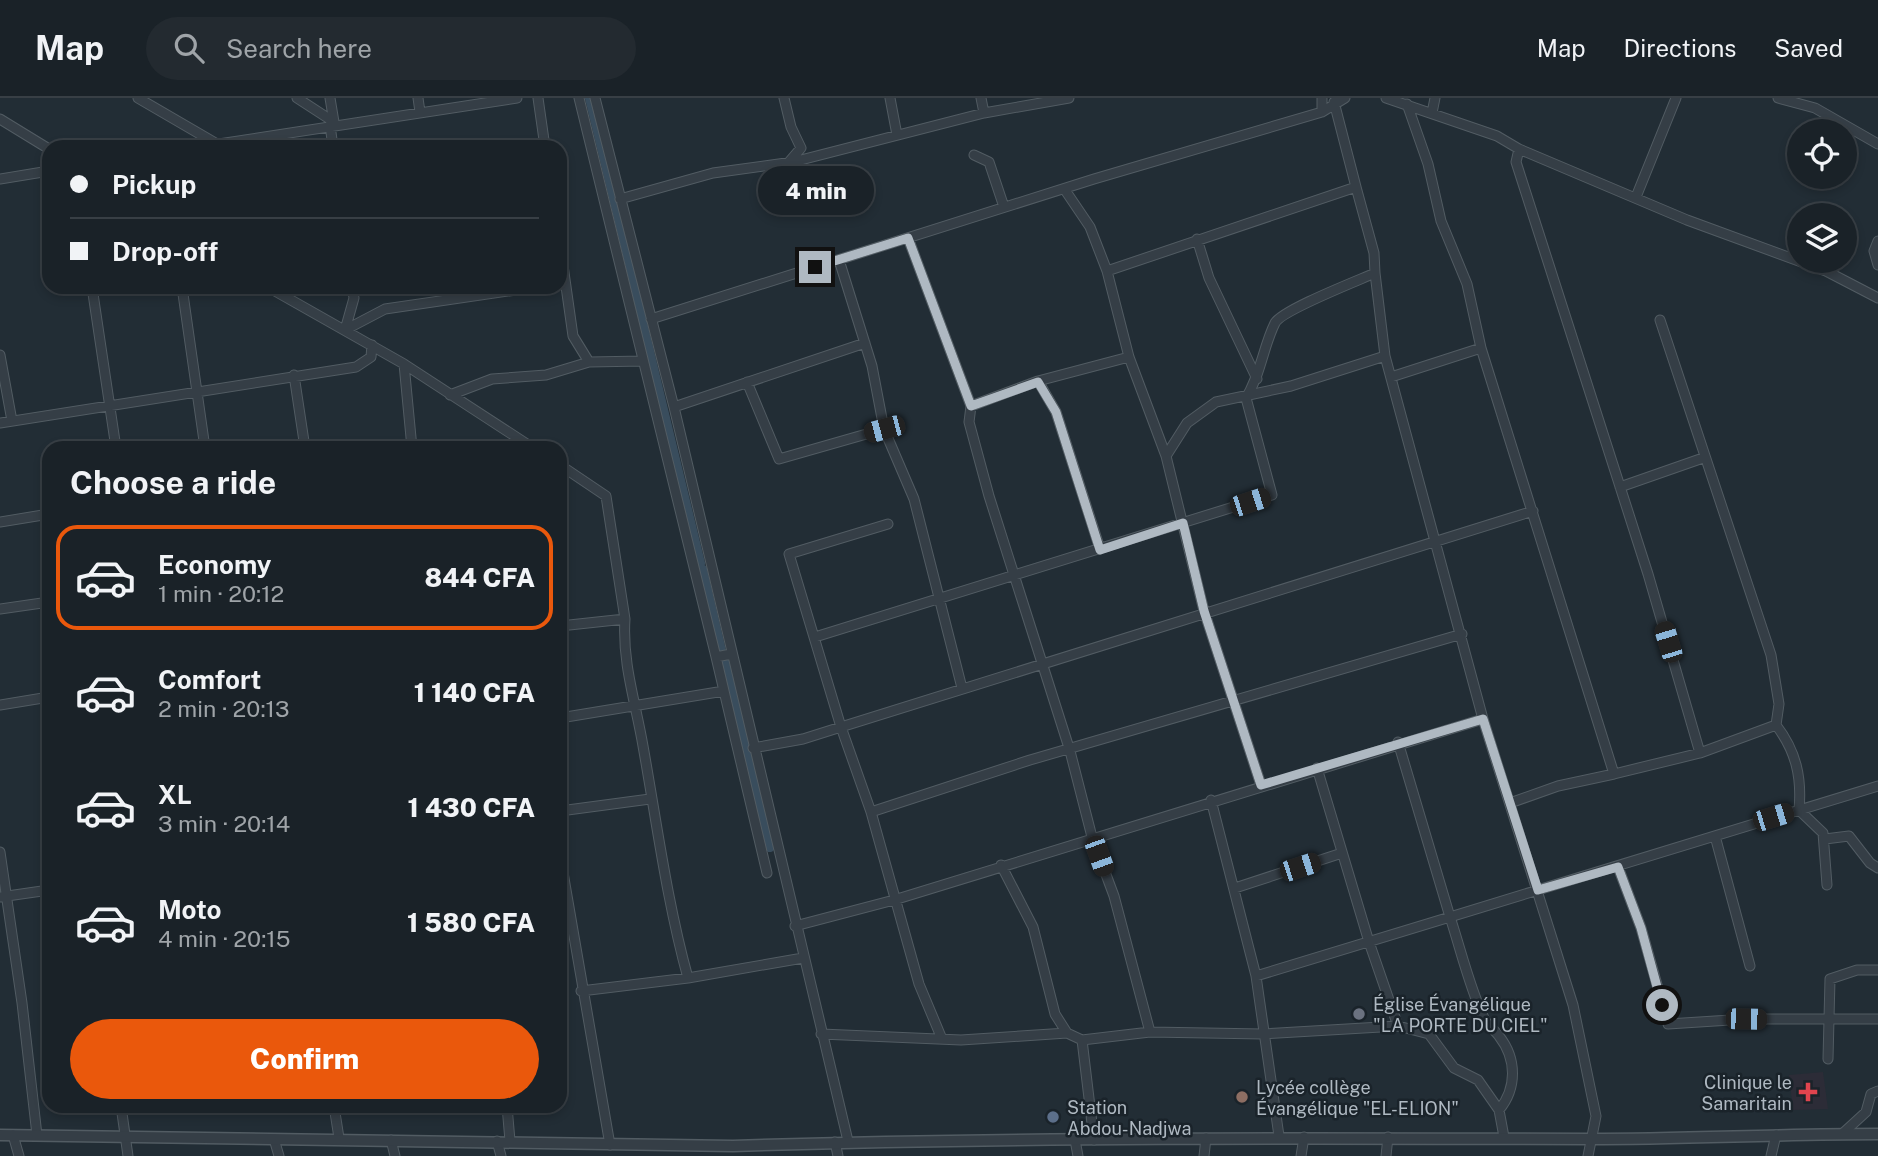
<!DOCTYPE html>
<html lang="en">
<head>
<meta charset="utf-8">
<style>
  :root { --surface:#1a2228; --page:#232a30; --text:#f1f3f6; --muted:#9fa4a8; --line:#383f45; --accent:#ea580c }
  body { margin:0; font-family:"Public Sans",sans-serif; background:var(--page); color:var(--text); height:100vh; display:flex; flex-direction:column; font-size:26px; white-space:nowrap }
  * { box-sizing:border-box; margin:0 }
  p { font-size:23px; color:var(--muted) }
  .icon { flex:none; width:38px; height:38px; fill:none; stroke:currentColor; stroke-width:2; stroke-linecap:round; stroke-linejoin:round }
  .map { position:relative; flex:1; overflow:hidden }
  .panel { position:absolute; left:42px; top:343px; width:525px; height:672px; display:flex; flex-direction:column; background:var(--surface); border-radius:21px; box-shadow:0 4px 10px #0003,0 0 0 2px var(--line) }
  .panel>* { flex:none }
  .banner { position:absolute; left:42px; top:42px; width:525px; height:154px; border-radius:21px; box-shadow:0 4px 10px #0003,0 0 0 2px var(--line); display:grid; align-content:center; height:154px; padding:0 28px; background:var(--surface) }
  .controls { position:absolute; left:1787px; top:21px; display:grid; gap:14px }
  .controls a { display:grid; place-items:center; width:70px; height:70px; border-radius:50%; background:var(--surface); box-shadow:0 4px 10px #0003,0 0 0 2px var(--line); font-size:35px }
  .end { position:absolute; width:32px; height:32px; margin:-16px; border:9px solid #afb9c2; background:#111; box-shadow:0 0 0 4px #111 }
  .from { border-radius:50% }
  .bubble { position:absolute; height:49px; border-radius:24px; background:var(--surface); box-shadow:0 4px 10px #0003,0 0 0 2px var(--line); font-size:23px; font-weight:800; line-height:49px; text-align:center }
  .car { position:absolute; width:21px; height:42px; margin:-21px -10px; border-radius:9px; box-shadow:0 0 5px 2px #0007; background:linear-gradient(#222 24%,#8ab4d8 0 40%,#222 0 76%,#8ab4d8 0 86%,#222 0) }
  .banner b { display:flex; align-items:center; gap:24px; height:66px; font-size:26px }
  .banner b+b { border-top:2px solid var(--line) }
  .banner i { width:18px; height:18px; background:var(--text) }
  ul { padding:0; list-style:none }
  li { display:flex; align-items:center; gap:21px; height:105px; margin:0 14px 10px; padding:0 14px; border:4px solid transparent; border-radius:21px }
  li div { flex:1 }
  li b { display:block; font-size:26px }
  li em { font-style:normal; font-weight:800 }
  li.on { border-color:var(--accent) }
  li>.icon { width:63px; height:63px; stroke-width:1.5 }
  h2 { padding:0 28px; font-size:32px; line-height:84px }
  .cta { display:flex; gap:14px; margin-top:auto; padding:14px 28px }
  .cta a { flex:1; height:80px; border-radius:42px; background:var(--accent); color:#fff; font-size:28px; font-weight:800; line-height:80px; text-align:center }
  header { display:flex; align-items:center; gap:42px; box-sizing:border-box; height:98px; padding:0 35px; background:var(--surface); border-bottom:2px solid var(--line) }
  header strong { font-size:33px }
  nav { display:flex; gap:38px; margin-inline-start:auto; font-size:24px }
  .search { width:490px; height:63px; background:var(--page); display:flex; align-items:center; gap:18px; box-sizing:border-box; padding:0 24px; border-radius:38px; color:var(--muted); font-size:26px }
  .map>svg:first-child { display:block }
  .medical { fill:#2c2c37 }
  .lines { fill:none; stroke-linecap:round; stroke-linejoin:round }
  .canal { stroke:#394d5d; stroke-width:8 }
  .minor-casing { stroke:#525c63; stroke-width:11 }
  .tertiary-casing { stroke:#525c63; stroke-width:13 }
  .minor { stroke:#353e46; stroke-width:9 }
  .tertiary { stroke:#353e46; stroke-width:10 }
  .route { stroke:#afb9c2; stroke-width:9 }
  .worship-dot { fill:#6b7280; stroke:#1a232a; stroke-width:2.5 }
  .health-dot { fill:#e0444e; stroke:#1a232a; stroke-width:2.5 }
  .education-dot { fill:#8d6e63; stroke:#1a232a; stroke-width:2.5 }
  .service-dot { fill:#5c6f8a; stroke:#1a232a; stroke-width:2.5 }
  .labels { text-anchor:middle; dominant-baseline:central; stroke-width:5; stroke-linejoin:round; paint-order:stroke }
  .poi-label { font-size:18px; fill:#afb9c2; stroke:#1a232a; text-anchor:start }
</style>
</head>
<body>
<header>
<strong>Map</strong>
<div class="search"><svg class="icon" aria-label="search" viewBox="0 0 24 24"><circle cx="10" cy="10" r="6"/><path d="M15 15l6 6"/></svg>Search here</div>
<nav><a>Map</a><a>Directions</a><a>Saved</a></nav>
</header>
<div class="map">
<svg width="1878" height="1058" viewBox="0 0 1878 1058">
  <rect width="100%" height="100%" fill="#222d35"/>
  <path class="medical" d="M1823,974L1828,1011L1793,1012L1789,977Z"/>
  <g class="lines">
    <path class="canal" d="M589,0L701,465
      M703,471L722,553
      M725,563L770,750"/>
    <g class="minor-casing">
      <path id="minor" d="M138,0L217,46
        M297,0L334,24
        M330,0L334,24L330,27L333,49
        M418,0L420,14
        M538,0L545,49
        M579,0L716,559L731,556
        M595,0L674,309L848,1043
        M784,0L791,29L801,50L789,64
        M890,0L897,37
        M981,0L984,15
        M1386,0L1497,38L1519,51L1516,64L1648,476L1700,655
        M1778,0L1815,10L1878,46
        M1407,6L1428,66L1441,123L1467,186L1481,250L1614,676L1700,655L1776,627L1779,606L1771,557L1660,222
        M1322,14V0
        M1432,15L1435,0
        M0,21L49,51
        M199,49L517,0
        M1519,51L1687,122L1826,173L1878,200
        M974,57L989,64L1004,109
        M0,81L49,73
        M1065,92L1090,129L1107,173L1129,259L1166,358L1204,513L1261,687
        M1636,99L1676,0
        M620,101L713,75L793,64L984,15L1069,0
        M908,140L971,308L969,324L989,398L1070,653L1092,739L1114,798L1150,934
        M1197,141L1209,180L1257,281
        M1878,143L1874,153L1878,167
        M560,146L573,238L589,264
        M839,162L872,268L884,331L914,401L962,590
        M1107,173L1356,89L1334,4
        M1375,175L1385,258L1483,621
        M92,189L116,350
        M182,189L205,350
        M268,189L404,266L533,350
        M651,221L1094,81L1322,14L1345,0
        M345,232L385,211L536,189
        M345,232L354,200L352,189
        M0,257L12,323
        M404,266L412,350
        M294,277L305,350
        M1391,279L1481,250
        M1038,283L1056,314L1100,451
        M747,284L779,361L884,331
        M450,297L492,281L546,277L589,264L643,263
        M971,308L1038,283L1129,259
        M674,309L865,245
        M0,325L356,269L371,259L372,247
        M1166,358L1187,325L1216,304L1291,288L1385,258
        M560,367L606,398L625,521C622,565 636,606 643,648C657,726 667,804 688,880
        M1620,389L1703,360
        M0,424L49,416
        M888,426L789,456L841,629L871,714L919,886L942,941
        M47,504L49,516
        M0,511L49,504
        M560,528L625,521
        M815,539L1272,397L1246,300C1261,276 1263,249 1275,225C1282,212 1357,183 1375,175L1374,155L1356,89
        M724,593L767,775
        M0,607L49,599
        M560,620L724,593L716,559
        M1776,627C1796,653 1802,679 1799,712L1823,735L1827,787
        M1398,644L1450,819L1878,688
        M753,650L803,641L841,629L1533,413
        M1317,670L1369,844L1398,928L1429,936L1454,970L1478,982L1499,1012
        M1211,702L1256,878L1279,1038
        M1510,705L1558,688L1614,676
        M560,713L650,701
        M871,714L1030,662L1462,536
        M1715,738L1750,868
        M1825,741L1849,738L1870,765L1878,770
        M0,754L22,905L37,1037
        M560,757L610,1047
        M1001,767L1033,829L1055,916L1067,935
        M1618,769L1641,830L1668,926L1746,921H1878
        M1235,790L1342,755
        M0,799L49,792
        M795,828L894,802L1483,621L1573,907L1596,1018L1588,1058
        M1256,878L1450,819C1460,849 1471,895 1485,922C1488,928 1495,932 1499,938C1517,961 1517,990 1499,1012L1504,1039
        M581,893L688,880L803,860
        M821,936L961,942L1067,935L1082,942L1150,934L1263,936L1398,928
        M1082,942L1094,1042
        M1828,961L1830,881L1857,872H1878
        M121,1008L128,1058
        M334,1008L339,1040
        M507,1008L510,1043
        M1842,1036L1866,1014L1871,996L1878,993
        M13,1037L19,1058
        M274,1041L279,1058
        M391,1042L395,1058
        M1075,1042L1078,1058
        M497,1043L501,1058
        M835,1044L838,1058
        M1204,1058L1206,1040
        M1301,1058L1304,1039
        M1386,1058L1388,1039
        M1771,1058L1776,1037"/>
    </g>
    <g class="tertiary-casing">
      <path id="tertiary" d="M0,1037L733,1048C1018,1039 1304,1040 1590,1041C1686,1041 1782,1036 1878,1036"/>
    </g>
    <use href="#minor" class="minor"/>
    <use href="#tertiary" class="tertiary"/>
  </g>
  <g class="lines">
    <path class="route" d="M815,169L908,140L971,308L1038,284L1056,314L1100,452L1183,425L1204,513L1261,687L1483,621L1538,792L1618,769L1641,830L1662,907"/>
  </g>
  <circle class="worship-dot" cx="1359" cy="916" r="7"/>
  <path class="health-dot" d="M1804.5 983.5h7v7h7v7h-7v7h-7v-7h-7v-7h7z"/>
  <circle class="education-dot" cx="1242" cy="999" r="7"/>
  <circle class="service-dot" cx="1053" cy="1019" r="7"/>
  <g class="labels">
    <g class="poi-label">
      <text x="1373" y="906">Église Évangélique<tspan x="1373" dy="21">"LA PORTE DU CIEL"</tspan></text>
      <text x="1792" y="984" text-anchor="end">Clinique le<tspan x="1792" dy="21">Samaritain</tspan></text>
      <text x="1256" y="989">Lycée collège<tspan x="1256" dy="21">Évangélique "EL-ELION"</tspan></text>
      <text x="1067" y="1009">Station<tspan x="1067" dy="21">Abdou-Nadjwa</tspan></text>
    </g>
  </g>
</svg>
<div class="controls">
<a><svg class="icon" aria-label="locate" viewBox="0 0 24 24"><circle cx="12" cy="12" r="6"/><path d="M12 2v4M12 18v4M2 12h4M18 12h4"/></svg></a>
<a><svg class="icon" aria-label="layers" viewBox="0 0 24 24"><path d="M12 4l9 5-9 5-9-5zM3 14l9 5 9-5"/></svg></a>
</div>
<i class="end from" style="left:1662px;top:907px"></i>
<i class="end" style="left:815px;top:169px"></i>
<div class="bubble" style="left:758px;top:68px;width:116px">4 min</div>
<i class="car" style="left:884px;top:331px;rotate:255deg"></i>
<i class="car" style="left:1250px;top:404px;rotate:72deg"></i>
<i class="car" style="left:1668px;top:544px;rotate:343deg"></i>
<i class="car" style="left:1773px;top:719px;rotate:73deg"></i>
<i class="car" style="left:1099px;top:758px;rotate:160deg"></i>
<i class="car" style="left:1300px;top:769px;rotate:72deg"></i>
<i class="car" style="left:1746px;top:921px;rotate:91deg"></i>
<div class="banner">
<b><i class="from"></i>Pickup</b>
<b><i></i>Drop-off</b>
</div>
<section class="panel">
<h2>Choose a ride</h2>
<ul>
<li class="on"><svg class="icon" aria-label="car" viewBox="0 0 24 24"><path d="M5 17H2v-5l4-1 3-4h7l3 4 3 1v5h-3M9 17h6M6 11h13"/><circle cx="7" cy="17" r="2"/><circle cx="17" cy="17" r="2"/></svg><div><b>Economy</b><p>1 min · 20:12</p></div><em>844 CFA</em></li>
<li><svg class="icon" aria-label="car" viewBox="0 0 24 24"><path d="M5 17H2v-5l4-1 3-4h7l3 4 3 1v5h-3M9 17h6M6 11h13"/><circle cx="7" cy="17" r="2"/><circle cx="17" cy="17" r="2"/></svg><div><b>Comfort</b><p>2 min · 20:13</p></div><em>1 140 CFA</em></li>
<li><svg class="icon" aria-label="car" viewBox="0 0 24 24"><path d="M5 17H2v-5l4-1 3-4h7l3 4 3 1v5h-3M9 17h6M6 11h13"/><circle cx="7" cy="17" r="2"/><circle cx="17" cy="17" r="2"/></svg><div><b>XL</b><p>3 min · 20:14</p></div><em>1 430 CFA</em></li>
<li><svg class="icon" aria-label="car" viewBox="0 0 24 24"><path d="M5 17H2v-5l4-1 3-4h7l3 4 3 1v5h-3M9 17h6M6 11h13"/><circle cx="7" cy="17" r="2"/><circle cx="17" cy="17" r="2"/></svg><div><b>Moto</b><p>4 min · 20:15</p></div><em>1 580 CFA</em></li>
</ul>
<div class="cta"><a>Confirm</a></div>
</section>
</div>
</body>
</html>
